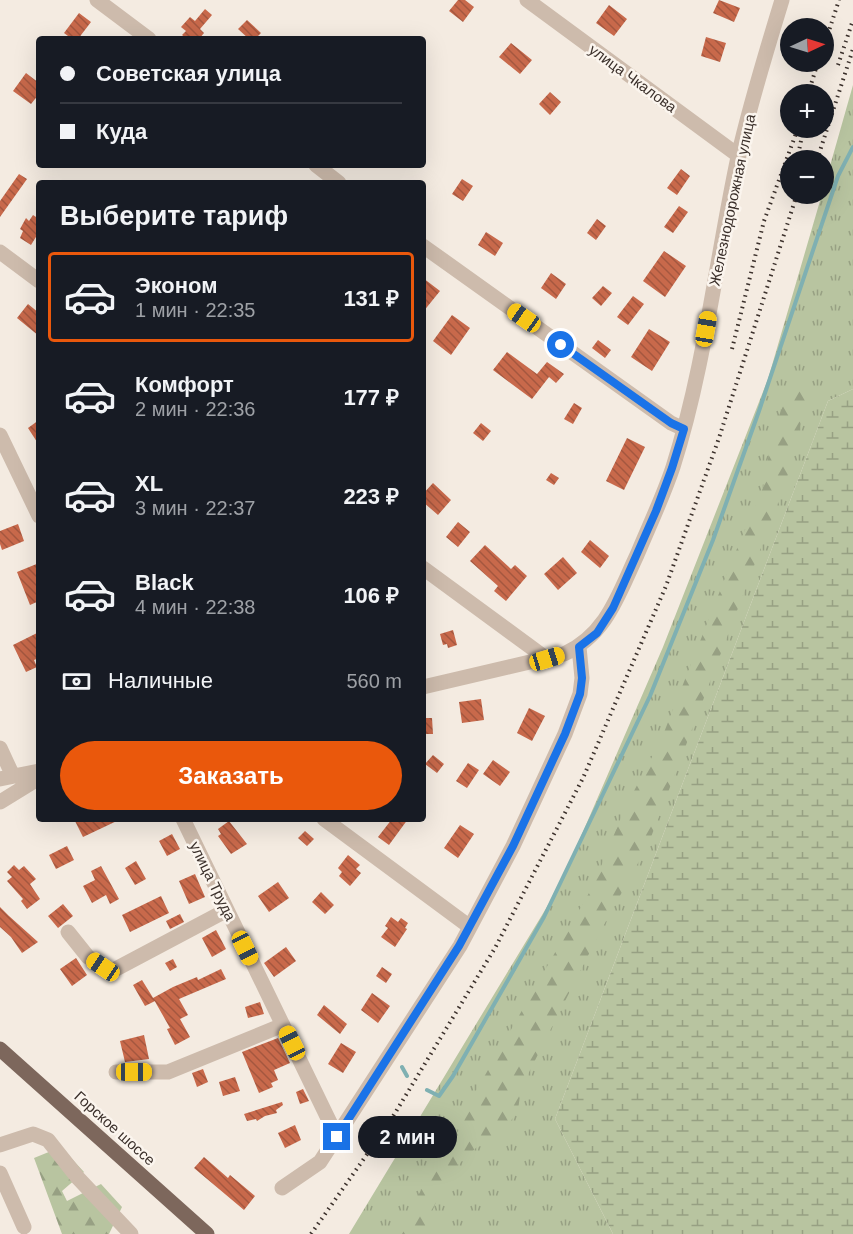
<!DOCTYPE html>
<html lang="ru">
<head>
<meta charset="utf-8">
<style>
  :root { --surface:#171b24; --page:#242831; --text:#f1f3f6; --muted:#9ea1a6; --line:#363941; --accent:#ea580c }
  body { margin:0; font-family:Helvetica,sans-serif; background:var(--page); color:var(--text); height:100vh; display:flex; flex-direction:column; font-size:22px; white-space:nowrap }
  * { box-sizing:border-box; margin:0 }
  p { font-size:20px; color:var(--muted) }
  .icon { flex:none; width:33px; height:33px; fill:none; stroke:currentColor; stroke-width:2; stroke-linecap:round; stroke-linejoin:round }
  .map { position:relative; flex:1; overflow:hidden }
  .drawer { position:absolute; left:36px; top:180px; width:390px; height:642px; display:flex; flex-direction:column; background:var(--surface); border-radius:6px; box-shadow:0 6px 24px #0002 }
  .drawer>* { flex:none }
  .top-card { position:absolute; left:36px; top:36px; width:390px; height:132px; border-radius:6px; box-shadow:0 6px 24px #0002; display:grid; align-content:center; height:132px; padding:0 24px; background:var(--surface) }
  .needle { width:39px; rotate:86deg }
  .buttons { position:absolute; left:780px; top:18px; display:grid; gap:12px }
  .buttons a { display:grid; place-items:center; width:54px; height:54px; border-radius:50%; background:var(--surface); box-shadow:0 6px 24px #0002; font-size:30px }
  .end { position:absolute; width:27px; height:27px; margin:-14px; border:8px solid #1a73e8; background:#fff; box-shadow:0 0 0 3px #fff }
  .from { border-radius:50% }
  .bubble { position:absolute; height:42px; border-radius:21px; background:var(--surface); box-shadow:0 6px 24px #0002; font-size:20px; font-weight:800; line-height:42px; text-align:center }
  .car { position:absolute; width:18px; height:36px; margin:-18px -9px; border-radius:8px; box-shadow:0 0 4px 2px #0007; background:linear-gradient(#f5c518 24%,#345 0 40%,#f5c518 0 76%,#345 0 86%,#f5c518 0) }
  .top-card b { display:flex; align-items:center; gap:21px; height:57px; font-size:22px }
  .top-card b+b { border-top:2px solid var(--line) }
  .top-card i { width:15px; height:15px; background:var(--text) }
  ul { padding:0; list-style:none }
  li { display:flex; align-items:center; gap:18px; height:90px; margin:0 12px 9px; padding:0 12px; border:3px solid transparent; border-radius:6px }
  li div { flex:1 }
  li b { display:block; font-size:22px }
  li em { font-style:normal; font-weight:800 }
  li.current { border-color:var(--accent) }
  li>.icon { width:54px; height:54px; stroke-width:1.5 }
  h2 { padding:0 24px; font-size:27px; line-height:72px }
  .pay { display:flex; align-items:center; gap:15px; height:66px; padding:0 24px; font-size:22px }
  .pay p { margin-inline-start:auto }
  .button { display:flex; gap:12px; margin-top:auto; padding:12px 24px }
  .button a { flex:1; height:69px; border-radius:36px; background:var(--accent); color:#fff; font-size:24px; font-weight:800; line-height:69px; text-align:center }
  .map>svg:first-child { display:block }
  .grass { fill:url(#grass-tufts) }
  .forest { fill:url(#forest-firs) }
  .wetland { fill:url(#wetland-marsh) }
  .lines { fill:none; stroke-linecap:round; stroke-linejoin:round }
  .stream { stroke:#7fb0b2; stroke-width:4 }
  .building { fill:url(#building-back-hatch) }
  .minor { stroke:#cdbbac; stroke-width:15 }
  .major { stroke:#7d675c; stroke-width:15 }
  .rail { stroke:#3b302b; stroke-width:4; stroke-dasharray:1.5 4.5; stroke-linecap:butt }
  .route { stroke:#1a73e8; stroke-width:8 }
  .labels { text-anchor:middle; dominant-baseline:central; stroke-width:5; stroke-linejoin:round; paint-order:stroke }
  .street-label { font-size:15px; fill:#3b302b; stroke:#fbf5ee }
</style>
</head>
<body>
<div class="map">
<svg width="853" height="1234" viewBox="0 0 853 1234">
  <defs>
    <pattern id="grass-tufts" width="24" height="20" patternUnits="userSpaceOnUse" patternTransform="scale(1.5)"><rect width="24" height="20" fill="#b8c4a0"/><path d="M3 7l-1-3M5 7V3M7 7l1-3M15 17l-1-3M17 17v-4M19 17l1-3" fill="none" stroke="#97a083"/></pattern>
    <pattern id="forest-firs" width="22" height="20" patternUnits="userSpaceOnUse" patternTransform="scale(1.5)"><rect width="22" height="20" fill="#b8c4a0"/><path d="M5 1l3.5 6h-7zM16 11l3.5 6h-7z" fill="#97a083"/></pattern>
    <pattern id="wetland-marsh" width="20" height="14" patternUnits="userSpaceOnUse" patternTransform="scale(1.5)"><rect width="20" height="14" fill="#b8c4a0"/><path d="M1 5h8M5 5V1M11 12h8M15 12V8" fill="none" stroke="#97a083"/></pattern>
    <pattern id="building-back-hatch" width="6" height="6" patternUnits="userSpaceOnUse" patternTransform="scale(1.5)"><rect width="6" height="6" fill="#c8694b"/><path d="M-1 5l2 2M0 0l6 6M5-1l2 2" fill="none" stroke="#a4573f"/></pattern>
  </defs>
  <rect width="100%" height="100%" fill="#f4ebe1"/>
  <path class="grass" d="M853,85V389L828,401L555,1119L613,1234H349L559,887L663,647L768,379L822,194H824V187Z"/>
  <path class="forest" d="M797,388L807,398L786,482L648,845L600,932L521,1088L518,1110L497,1142L477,1147L447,1175L423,1234H397L442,1152L462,1126L472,1098L593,886L625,808L661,740L733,558L763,488L772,436L786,396Z
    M61,1147L84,1172L62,1191L67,1201L101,1184L122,1207L109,1234H62L34,1158Z"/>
  <path class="wetland" d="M853,389V1234H613L555,1119L828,401Z"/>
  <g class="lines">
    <path class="stream" d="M402,1067L407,1076
      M427,1090L439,1096L453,1076L544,917L650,696L713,540L759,411L838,176L853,147"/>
  </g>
  <path class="building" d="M458,0H465L474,7L463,22L449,11Z
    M719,0L740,8L734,22L713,13Z
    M609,5L627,19L614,36L596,23Z
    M205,9L212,15L200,29L204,33L199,39H187L182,35L186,31L181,27L190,17L195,21Z
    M79,13L91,22L78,39H72L64,33Z
    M247,20L261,33L255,39H249L238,29Z
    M706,37L726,43L720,62L701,56Z
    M511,43L532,60L520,74L499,57Z
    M26,73L39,83V94L31,104L13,91Z
    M550,92L561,102L550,115L539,104Z
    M681,169L690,176L677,195L667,188Z
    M19,174L27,179L0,217V201Z
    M462,179L473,186L463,201L452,194Z
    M679,206L688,212L673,233L664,227Z
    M33,215L39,219V232L31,245L20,238L23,231L20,229L26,218L29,221Z
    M597,219L606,226L596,240L587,233Z
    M486,232L503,243L495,256L478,245Z
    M664,251L686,266L665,297L643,281Z
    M551,273L566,284L556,299L541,288Z
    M423,278L440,291L423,312Z
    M603,286L612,293L601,306L592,298Z
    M633,296L644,304L628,325L617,317Z
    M28,304L39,313V336L17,318Z
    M452,315L470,328L451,355L433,341Z
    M649,329L670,342L652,371L631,357Z
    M598,340L611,350L605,358L592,348Z
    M507,352L537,374L547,362L564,374L556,383L549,377L532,399L493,370Z
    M574,403L582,408L573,424L564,419Z
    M39,420V445L28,428Z
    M481,423L491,431L483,441L473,433Z
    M627,438L645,447L624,490L606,481Z
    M551,473L559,478L554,485L546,480Z
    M433,483L451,500L438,515L423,502V494Z
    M458,522L470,532L458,547L446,537Z
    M18,524L24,541L2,550L0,544V531Z
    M590,540L609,556L600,568L581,552Z
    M485,545L511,569L515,565L527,576L506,601L494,591L498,586L470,561Z
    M563,557L577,573L558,590L544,574Z
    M39,563V601L30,605L17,572Z
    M453,630L457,645L448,648L447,644L443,645L440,634Z
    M39,632V658L34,660L37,667L26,672L13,645Z
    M481,699L484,720L462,723L459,702Z
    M529,708L545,716L532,741L517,733Z
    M423,718H432L433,734H423Z
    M433,755L444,764L437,773L425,764Z
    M493,760L510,772L500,786L483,774Z
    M468,763L479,770L467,788L456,781Z
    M74,819H121L83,837Z
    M392,819H408L389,845L378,837Z
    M229,821L247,844L231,854L218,836L221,834L218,829Z
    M460,825L474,834L458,858L444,848Z
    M305,831L314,839L307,846L298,838Z
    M172,834L180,849L167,856L159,841Z
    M67,846L74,860L56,869L49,855Z
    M348,855L360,865L356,869L361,873L350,886L339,876L342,872L338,868Z
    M136,861L146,879L135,885L125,868Z
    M14,865L19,870L24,866L36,879L30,884L40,899L27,909L21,901L23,899L7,881L12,877L7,872Z
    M101,866L119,899L110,904L106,895L92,903L83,886L95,880L91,871Z
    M195,874L205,897L189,904L179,881Z
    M278,882L289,898L269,912L258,896Z
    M321,892L334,905L325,914L312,902Z
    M161,896L169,913L130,932L122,915Z
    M63,904L73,916L58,928L48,916Z
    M0,907L9,916L38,942L22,953L11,937L0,927Z
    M180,914L184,922L170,929L166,921Z
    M391,917L398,922L401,918L408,923L405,928L407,929L395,947L381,937L388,928L385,926Z
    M216,930L226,949L212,957L202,938Z
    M286,947L296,961L274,977L264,963Z
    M76,958L87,975L72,986L60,969Z
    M173,959L177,967L170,971L165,963Z
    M382,967L392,974L386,983L376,976Z
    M221,969L226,979L179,999L188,1015L180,1019L190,1037L175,1045L167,1029L170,1028L153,998L173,987L197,977L198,980Z
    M142,980L155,1001L145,1006L133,985Z
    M372,993L390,1006L378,1023L361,1010Z
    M260,1002L264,1014L248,1018L245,1007Z
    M324,1005L347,1024L340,1034L317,1015Z
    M144,1035L149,1059L125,1062L120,1041Z
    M278,1038L290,1063L274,1070L278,1080L271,1083L273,1087L259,1093L242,1052Z
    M341,1043L356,1052L343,1073L328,1064Z
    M203,1069L208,1082L197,1087L192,1073Z
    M235,1077L240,1091L223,1096L219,1082Z
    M303,1089L309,1101L300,1104L296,1092Z
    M282,1102L283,1105L276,1110L277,1113L265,1116L257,1121L256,1119L247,1121L244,1114Z
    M295,1125L301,1140L285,1148L278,1133Z
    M204,1157L228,1178L230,1175L255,1196L244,1210L194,1168Z"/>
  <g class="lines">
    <path class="minor" d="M97,0L149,39
      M527,0L739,156
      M316,165L339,183
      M423,246L671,423L684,429
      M0,252L39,281
      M0,435L39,516
      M423,568L547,659
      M423,687L564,654C607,634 618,595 637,555C649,526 663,497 673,467C705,366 716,260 738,157C750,104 766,52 782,0
      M0,748L13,776
      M0,779L39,771
      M0,802L39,778
      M183,819L337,1137
      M324,819L470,927
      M68,932L88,957L112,971L227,910
      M116,1072H168L283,1025
      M0,1145L33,1134L48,1140L78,1178L131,1234
      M0,1173L24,1227
      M282,1188L320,1162L460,946L513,846L565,734L580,694L582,678L579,647"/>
    <path class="major" d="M0,1049L207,1234"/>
    <path class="rail" d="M824,46L839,0
      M838,65L853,20
      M808,94L818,62
      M797,160L802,136
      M817,160L853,49
      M732,349L764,221L798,128
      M311,1234L389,1123L495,948L583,778L666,586L719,438L797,194"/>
  </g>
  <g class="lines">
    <path class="route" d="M337,1137L459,946L513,846L565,734L580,694L582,678L579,647L597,633L613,608L656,511L672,468L684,429L671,423L561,345"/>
  </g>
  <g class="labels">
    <g class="street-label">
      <text transform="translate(633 78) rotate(36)">улица Чкалова</text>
      <text transform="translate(732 200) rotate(-78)">Железнодорожная улица</text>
      <text transform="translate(213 881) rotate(64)">улица Труда</text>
      <text transform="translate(115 1128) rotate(42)">Горское шоссе</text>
    </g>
  </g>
</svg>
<div class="buttons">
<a><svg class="needle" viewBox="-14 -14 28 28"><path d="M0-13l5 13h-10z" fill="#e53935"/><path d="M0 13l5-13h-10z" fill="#9ea1a6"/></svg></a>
<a>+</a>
<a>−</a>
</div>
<i class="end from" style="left:561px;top:345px"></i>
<i class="end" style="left:337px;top:1137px"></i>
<div class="bubble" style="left:358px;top:1116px;width:99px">2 мин</div>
<i class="car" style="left:524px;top:318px;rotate:305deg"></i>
<i class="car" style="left:706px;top:329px;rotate:10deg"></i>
<i class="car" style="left:547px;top:659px;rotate:73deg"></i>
<i class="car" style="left:245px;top:948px;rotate:154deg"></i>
<i class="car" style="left:103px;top:967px;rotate:304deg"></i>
<i class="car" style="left:292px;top:1043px;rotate:334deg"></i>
<i class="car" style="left:134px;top:1072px;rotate:90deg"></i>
<div class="top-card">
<b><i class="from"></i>Советская улица</b>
<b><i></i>Куда</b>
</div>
<section class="drawer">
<h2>Выберите тариф</h2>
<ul>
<li class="current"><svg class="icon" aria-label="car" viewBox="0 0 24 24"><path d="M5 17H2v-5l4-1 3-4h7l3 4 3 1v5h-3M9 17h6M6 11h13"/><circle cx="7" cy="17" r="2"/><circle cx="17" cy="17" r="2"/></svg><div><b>Эконом</b><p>1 мин · 22:35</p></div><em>131 ₽</em></li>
<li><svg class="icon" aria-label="car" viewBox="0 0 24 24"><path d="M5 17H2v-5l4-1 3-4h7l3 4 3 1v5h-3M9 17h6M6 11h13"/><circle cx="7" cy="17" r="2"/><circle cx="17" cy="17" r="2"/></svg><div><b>Комфорт</b><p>2 мин · 22:36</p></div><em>177 ₽</em></li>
<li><svg class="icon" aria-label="car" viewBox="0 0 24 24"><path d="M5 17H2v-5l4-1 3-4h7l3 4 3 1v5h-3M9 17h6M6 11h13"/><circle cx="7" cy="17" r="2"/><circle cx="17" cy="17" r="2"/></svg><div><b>XL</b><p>3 мин · 22:37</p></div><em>223 ₽</em></li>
<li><svg class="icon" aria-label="car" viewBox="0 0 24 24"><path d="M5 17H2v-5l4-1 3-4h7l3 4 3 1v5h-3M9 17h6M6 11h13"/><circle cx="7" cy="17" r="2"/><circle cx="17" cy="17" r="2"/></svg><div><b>Black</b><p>4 мин · 22:38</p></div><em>106 ₽</em></li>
</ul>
<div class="pay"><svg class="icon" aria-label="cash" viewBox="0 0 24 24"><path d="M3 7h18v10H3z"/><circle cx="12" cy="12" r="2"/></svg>Наличные<p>560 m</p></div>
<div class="button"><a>Заказать</a></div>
</section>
</div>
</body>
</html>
